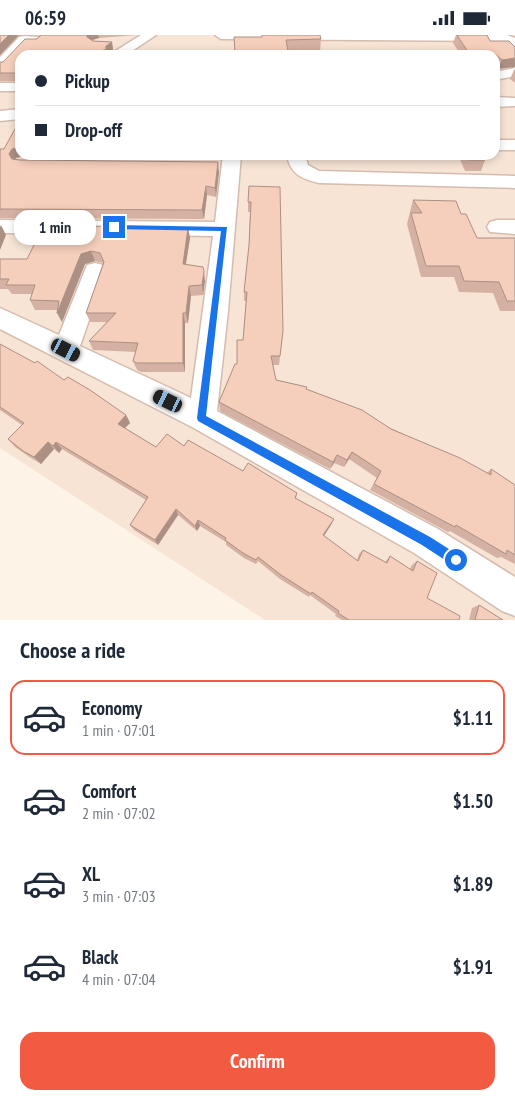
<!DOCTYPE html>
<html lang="en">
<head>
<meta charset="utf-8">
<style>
  :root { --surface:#fff; --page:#f2f2f3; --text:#1f2937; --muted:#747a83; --line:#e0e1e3; --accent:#f25b42 }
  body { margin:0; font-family:"PT Sans Narrow",sans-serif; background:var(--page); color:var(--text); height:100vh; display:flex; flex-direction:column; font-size:19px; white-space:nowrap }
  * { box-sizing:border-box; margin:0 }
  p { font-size:16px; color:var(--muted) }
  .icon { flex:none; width:28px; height:28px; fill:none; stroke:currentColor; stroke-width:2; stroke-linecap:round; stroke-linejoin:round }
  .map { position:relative; height:585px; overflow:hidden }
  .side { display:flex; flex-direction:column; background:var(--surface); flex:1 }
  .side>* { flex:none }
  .banner { position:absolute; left:15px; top:15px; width:485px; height:110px; border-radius:15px; box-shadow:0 2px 8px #0003; display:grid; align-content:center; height:110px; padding:0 20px; background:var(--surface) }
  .end { position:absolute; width:22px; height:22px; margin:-11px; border:6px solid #1a73e8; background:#fff; box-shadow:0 0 0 2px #fff }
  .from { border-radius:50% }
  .bubble { position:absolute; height:35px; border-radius:15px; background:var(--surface); box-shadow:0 2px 8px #0003; font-size:16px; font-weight:800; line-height:35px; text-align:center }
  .car { position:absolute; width:15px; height:30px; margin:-15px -8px; border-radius:6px; box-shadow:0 0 4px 1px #0007; background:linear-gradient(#222 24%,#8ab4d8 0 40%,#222 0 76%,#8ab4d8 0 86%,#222 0) }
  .banner b { display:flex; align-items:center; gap:18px; height:48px; font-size:19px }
  .banner b+b { border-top:1px solid var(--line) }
  .banner i { width:12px; height:12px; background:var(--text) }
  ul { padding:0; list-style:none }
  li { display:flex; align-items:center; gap:15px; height:75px; margin:0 10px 8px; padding:0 10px; border:2px solid transparent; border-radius:15px }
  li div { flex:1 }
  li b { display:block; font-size:19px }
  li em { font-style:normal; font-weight:800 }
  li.active { border-color:var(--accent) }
  li>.icon { width:45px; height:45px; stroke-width:1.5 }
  h2 { padding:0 20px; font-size:22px; line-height:60px }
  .action { display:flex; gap:10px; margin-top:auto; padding:10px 20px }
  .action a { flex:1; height:58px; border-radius:15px; background:var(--accent); color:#fff; font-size:20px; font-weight:800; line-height:58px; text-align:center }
  .status { display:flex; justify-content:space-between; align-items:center; height:35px; padding:0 25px; background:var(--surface); direction:ltr }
  .status svg { height:14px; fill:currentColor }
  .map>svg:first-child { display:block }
  .residential { fill:#f7e4d5; fill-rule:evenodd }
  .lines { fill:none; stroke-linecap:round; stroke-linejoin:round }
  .minor-casing { stroke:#d4bcae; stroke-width:3 }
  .minor { fill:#fff; fill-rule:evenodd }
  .wall { fill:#d4b1a2 }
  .shaded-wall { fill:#ac9084 }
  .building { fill:#f6cebc; stroke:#ac9084 }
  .route { fill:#1a73e8 }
</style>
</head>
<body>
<div class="status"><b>06:59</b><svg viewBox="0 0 49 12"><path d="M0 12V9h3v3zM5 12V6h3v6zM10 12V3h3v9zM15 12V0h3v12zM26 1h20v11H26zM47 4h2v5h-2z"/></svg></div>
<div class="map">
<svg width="515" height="585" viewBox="0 0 515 585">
  <rect width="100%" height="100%" fill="#fef3e7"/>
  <path class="residential" d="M0,0H515V585H265L0,413ZM20,20H495V120H20Z"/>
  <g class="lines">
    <g class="minor-casing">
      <path id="minor" d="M141,0H156L126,20H109Z
        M215,0H507L515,3V11L500,6L221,4Z
        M24,1L38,2L44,6L38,10L27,9L5,33L0,34V22L19,2Z
        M515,33V41L495,45V37Z
        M0,48H20V56H0Z
        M495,62L515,63V71L495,72Z
        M20,74V84L0,86V76Z
        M495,105H515V115H495Z
        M223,120H241L228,276L217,376L438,494L515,542V581L502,576L414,518L192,392L0,294V273L59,300L87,230L95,228L103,230L106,236L80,311L191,363L213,201L4,198L0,197V185L215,187Z
        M287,120H305L308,130L319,136L515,141V153L319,148C302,144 290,139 287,120Z
        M497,185H515V199L490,197L487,192L490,187Z"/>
    </g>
    <use href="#minor" class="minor"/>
  </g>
  <path class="wall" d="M0,0H136L99,3L92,5L93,6L112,7L113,15L108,18L20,20V46H0V27H3L40,1L38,0L18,1Z
    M456,0H487L490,6L515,12L498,34L495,31V20H461L453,8Z
    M234,2L321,4L320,17L288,18V20H235Z
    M515,34V48L510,44L514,35Z
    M0,114H4L20,120H221V122L24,121L16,123L15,124L20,125L219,137L216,162L207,160L204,184L0,183Z
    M458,120H483L485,125L481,136H465Z
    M249,151L282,305L279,330H273L276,345L307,352V354L487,438L491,434L515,450V529L501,522L497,523L450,496L448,497L370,455L377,443L349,424L344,432L334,428L330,434L220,376L219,367L237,329L243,305L246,266H244V257L249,210L250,177H248V167Z
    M413,165L461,179L477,203H515V276H500L493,258L459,257L454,242H421L407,189Z
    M188,193L190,203L186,230L205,246L203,260L191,261L188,288H185V337H141L137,335L133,326L136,317L93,315L89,306L107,287H90L86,278L103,228L95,226L85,229L62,287L57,275H35L30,265L32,259H12L8,254H0V224H27L84,202Z
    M0,309L126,380L130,388L125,393L156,412L184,411L297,458L296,464L331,490L324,501L357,525L359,519L363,515L385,527L390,521L410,534L412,530L417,526L427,563L459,585H342L335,581L336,579L310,560L309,562L280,544L258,526L256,529L244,523L226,510V507L200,491L197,496L178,480L158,510L134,495L130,490L146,465L62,414L59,418L54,414L41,429L31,423L15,412L8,404L22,390L0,375Z
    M479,570L503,585H469L472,573Z"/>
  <path class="shaded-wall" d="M9,0H17L18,1L0,20V9Z
    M87,0H98L99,3L89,6L87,2Z
    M112,7L113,15L108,18V20H93Z
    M515,23V32L498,34L502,25Z
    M20,112V120H24V121L16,123L13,128L9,119L12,114Z
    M218,127L219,137L216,162L215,153Z
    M206,151L207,160L204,184L202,175Z
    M1,190L6,200L0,215V192Z
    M188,193L190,203L184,239L183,229Z
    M91,216L95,226L85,229L62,287L57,278L81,219Z
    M204,236L205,246L203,260L202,250Z
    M189,251L191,261L188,288L186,278Z
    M183,278L185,288V337L183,328Z
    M126,380L130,388L122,396L118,389Z
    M48,407L54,414L41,429L34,422Z
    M56,407L62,414L59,418L53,411Z
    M352,417L349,424L344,432L347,425Z
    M337,420L334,428L330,434L333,427Z
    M176,474L178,480L158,510L155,505Z
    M334,484L331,490L321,505L323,500Z
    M198,485L200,491L197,496L195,491Z"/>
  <path class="building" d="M0,0H9L0,9Z
    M41,0H87V2L93,6L112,7L106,11V14L93,20H20V41H19L17,38H0V27H3L25,4H37Z
    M262,0H320L321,4L286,5L288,16L235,17L234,2H262Z
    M457,0H487L490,6H509L515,12V23L502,25L496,20H470Z
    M20,85V112L12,114L9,119L12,124L20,125L218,127L215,153L206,151L202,175L0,174V114H4Z
    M467,120H483L485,125H469Z
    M249,151L280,152L283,296L280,321H271L276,345L307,352L306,354L362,375L391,394L460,423L491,440V434L515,450V520L507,515L506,519L456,490L455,492L374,449L381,436L352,417L347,425L337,420L333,427L219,367L235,329H237V305H243L247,257H244L249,210L251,167H248Z
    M413,165L456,166L461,179H466L477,203H515V266H507L499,247L464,246L459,231H426L411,178H422Z
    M87,191L188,193L183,229L203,232L204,236L202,250L189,251L186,278H183V328H137L133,326L138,308L89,306L116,278H86L104,227L100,218L91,216L81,219L57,278L59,266L30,265L35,250H6L9,244H0V224H27L39,200L84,202Z
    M0,309L35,328L37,326L64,345L68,342L90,355L126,380L118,389L156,412L167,399L184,411L188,405L243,436L248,428L297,458L295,463L334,484L323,500L358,526L363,515L387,528L390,521L413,536L417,526L437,538L427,563L460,581L459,585H349L338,578L339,576L312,557L311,559L281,540L258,522L256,525L243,518L225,505L226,503L198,485L195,491L176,474L155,505L130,490L148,462L56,407L53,411L48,407L34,422L23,416L8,404L24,388L0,372Z
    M479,570L503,585H475Z"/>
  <path class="route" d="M114,190L227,192L206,381L430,502L460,521L461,525L460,529L456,531L451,529L422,510L198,386L197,383L221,196L112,194L111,192Z"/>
</svg>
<i class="end from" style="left:456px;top:525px"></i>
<i class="end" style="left:114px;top:192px"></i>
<div class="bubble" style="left:14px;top:175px;width:82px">1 min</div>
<i class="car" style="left:66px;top:315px;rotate:117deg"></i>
<i class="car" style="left:168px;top:366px;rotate:296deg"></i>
<div class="banner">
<b><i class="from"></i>Pickup</b>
<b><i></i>Drop-off</b>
</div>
</div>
<section class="side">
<h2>Choose a ride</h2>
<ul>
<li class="active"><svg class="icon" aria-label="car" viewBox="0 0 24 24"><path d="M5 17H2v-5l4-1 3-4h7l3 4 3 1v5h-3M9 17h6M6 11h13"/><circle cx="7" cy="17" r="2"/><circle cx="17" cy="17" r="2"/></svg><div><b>Economy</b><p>1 min · 07:01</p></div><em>$1.11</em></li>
<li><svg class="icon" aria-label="car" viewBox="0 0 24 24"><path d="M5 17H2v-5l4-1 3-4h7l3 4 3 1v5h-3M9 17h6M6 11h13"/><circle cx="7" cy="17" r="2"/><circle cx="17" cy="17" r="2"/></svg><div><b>Comfort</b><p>2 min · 07:02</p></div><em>$1.50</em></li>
<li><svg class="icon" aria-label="car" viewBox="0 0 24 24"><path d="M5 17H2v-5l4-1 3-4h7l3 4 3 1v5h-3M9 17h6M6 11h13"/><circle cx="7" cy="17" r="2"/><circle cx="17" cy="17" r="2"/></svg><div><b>XL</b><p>3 min · 07:03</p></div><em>$1.89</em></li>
<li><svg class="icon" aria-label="car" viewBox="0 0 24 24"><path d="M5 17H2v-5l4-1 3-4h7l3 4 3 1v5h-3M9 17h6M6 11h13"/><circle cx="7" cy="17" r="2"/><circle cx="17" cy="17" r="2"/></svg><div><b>Black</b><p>4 min · 07:04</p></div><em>$1.91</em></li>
</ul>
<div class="action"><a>Confirm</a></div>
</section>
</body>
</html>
